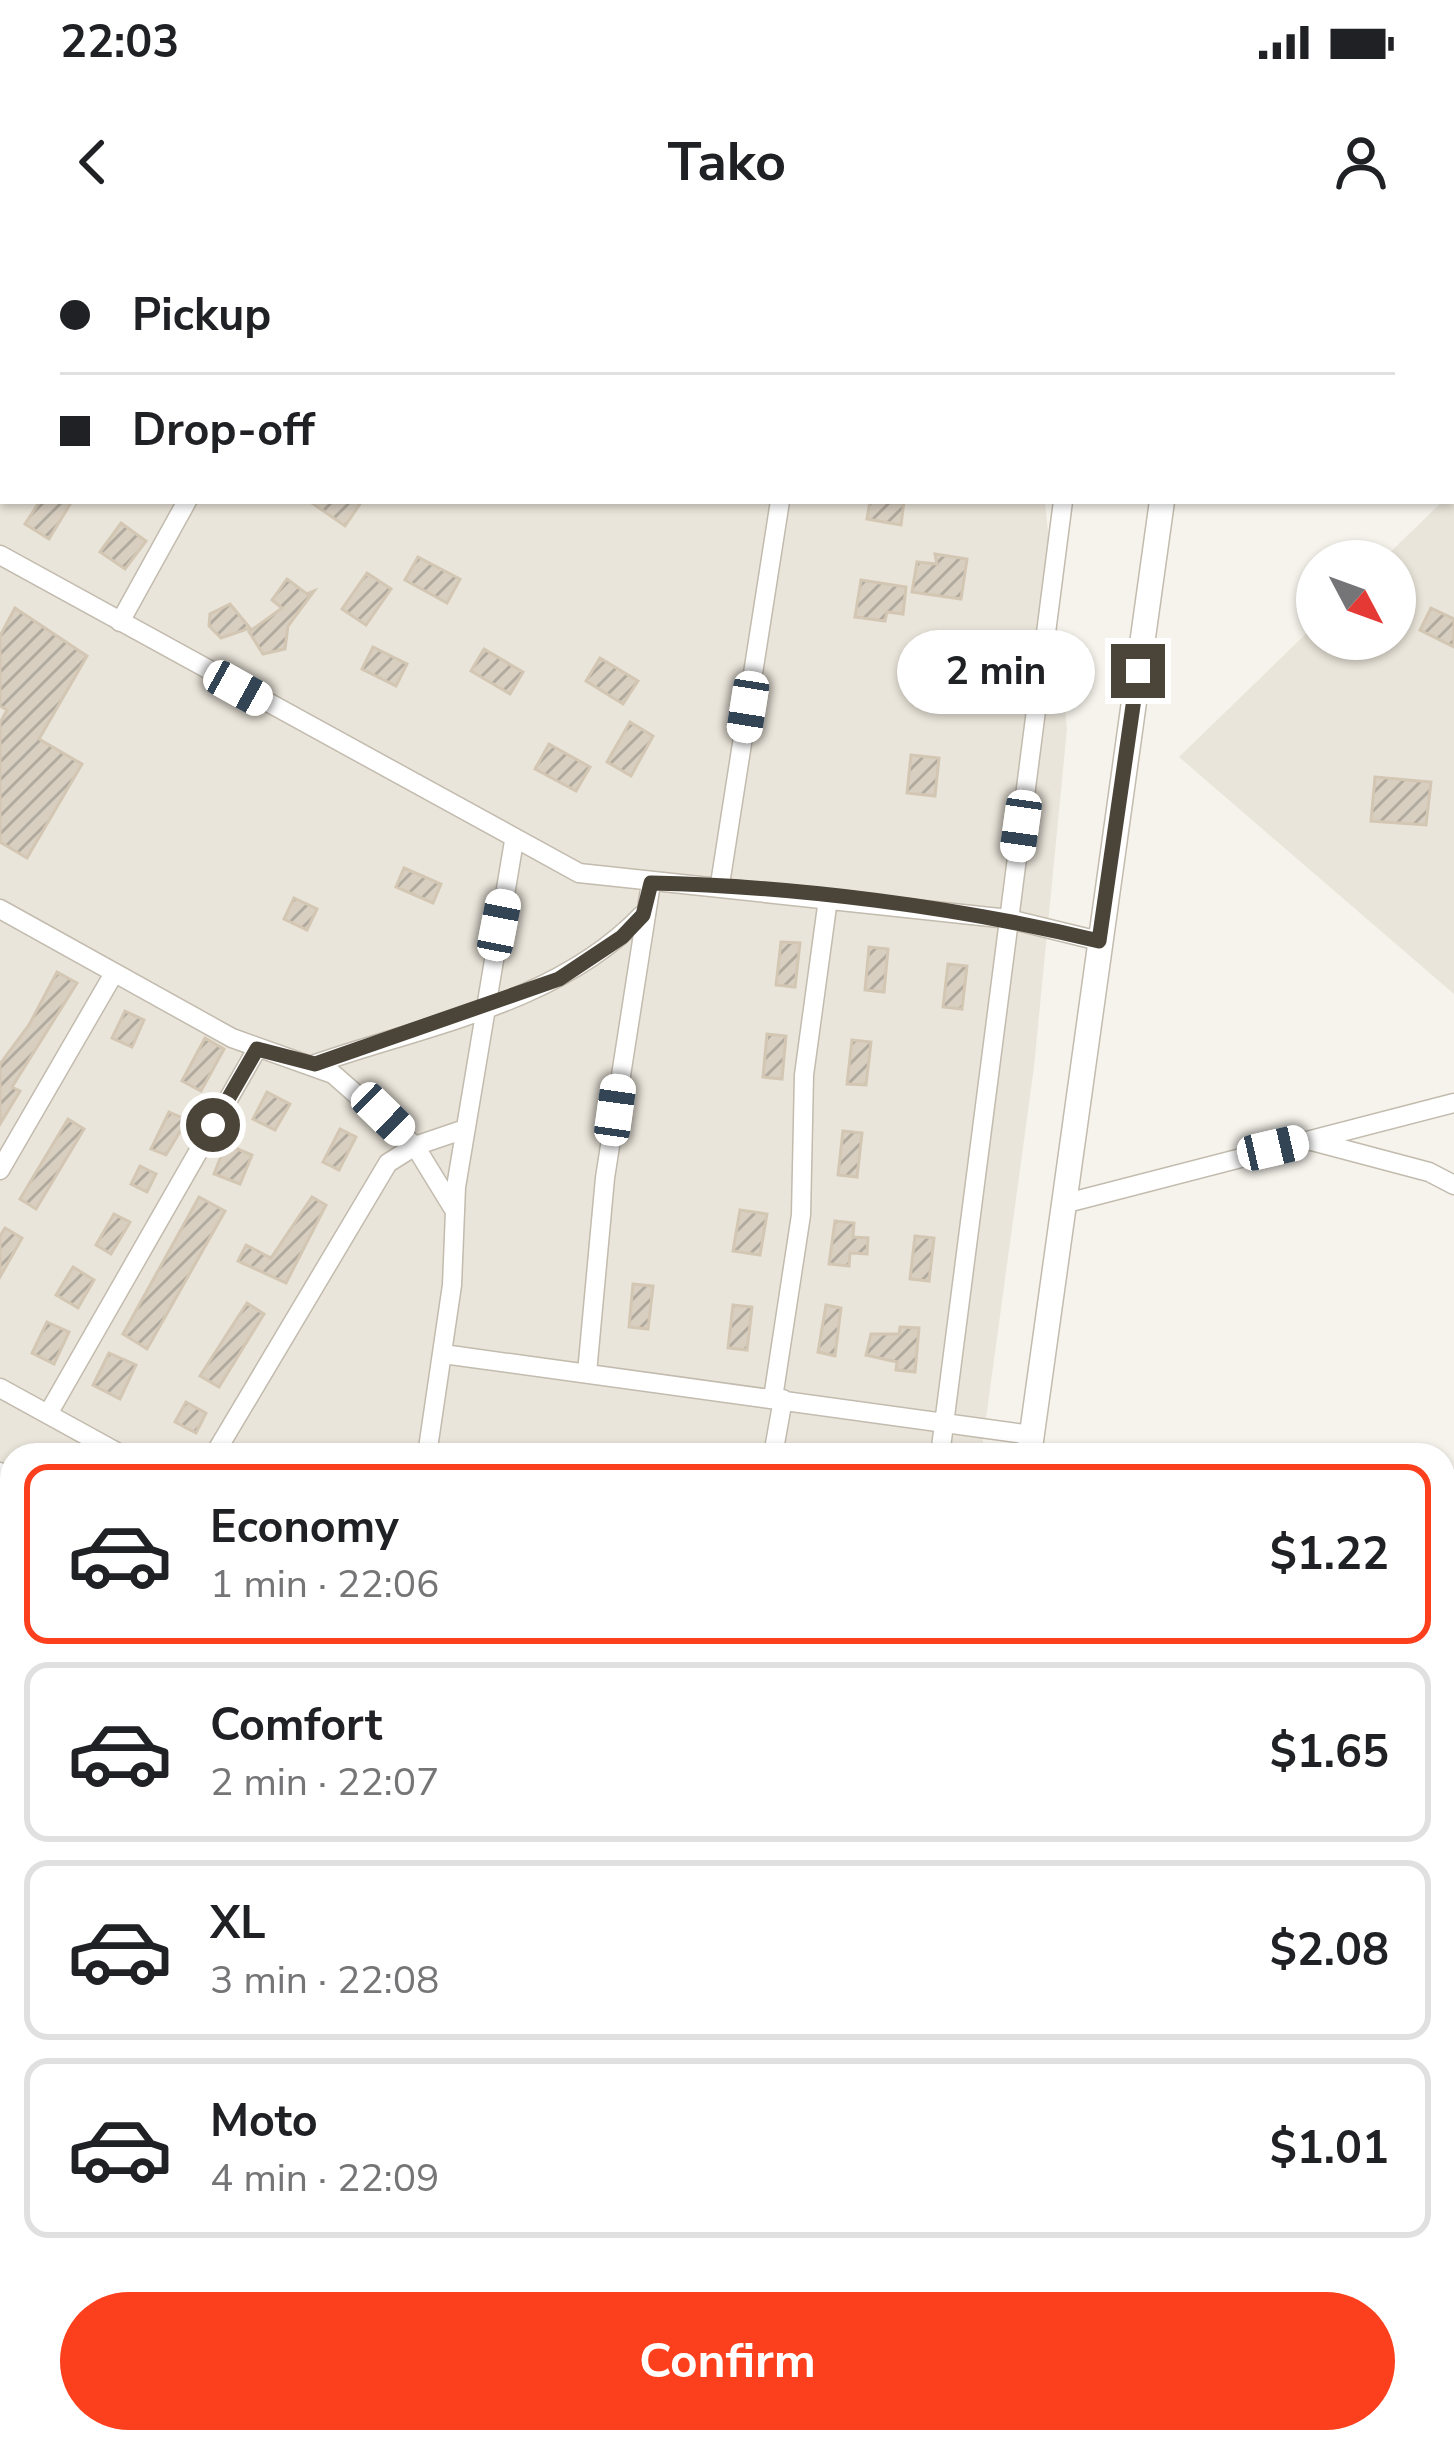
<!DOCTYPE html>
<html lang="en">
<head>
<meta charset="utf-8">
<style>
  :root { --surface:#fff; --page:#f2f2f2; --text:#202124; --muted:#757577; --line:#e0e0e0; --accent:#fc3f1d }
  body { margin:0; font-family:"Nunito Sans",sans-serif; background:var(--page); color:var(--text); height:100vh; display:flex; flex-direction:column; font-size:45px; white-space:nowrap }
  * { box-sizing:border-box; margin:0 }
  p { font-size:39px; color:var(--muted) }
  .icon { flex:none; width:66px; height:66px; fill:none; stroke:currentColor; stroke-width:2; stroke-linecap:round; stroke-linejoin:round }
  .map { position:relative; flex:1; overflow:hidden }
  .side { position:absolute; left:0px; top:1203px; width:1455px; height:1011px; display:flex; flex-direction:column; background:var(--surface); border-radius:36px 36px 0 0; box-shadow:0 3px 9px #0004 }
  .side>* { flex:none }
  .top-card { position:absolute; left:0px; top:0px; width:1455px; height:264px; box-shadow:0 3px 9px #0004; display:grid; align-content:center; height:264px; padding:0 60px; background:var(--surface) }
  .needle { width:78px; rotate:131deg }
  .controls { position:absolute; left:1296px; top:300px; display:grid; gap:24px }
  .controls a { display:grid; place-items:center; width:120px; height:120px; border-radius:50%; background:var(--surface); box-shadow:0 3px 9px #0004; font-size:60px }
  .end { position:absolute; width:54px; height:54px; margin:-27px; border:15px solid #4b4439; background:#fff; box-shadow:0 0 0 6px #fff }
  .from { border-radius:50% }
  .bubble { position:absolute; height:84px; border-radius:42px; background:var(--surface); box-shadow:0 3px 9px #0004; font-size:39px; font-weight:700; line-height:84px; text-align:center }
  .car { position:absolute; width:36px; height:72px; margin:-36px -18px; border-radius:15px; box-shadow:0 0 9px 3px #0007; background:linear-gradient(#fff 24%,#345 0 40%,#fff 0 76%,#345 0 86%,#fff 0) }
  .top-card b { display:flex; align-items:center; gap:42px; height:114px; font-size:45px }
  .top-card b+b { border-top:3px solid var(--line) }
  .top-card i { width:30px; height:30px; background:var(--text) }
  ul { padding:21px 0 0; list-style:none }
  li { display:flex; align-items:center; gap:36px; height:180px; margin:0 24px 18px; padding:0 36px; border:6px solid var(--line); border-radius:24px }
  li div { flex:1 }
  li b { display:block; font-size:45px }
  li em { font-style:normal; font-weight:700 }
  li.on { border-color:var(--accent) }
  li>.icon { width:108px; height:108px; stroke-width:1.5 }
  .cta { display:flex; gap:24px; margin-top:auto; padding:24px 60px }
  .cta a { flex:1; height:138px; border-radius:72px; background:var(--accent); color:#fff; font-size:48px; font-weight:700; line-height:138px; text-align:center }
  .status { display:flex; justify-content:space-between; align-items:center; height:84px; padding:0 60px; background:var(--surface); direction:ltr }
  .status svg { height:33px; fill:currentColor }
  header { display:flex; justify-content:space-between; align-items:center; height:156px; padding:0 60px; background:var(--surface); font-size:54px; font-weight:700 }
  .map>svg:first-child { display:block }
  .residential { fill:#eae5da }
  .building { fill:url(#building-hatch); stroke:#d3c7b4; stroke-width:3 }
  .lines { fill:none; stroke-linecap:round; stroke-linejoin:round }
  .minor-casing { stroke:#c2bbae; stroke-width:21 }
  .tertiary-casing { stroke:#c2bbae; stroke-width:27 }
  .minor { stroke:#fff; stroke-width:18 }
  .tertiary { stroke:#fff; stroke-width:24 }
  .route { stroke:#4b4439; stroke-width:15 }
</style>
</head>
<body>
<div class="status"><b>22:03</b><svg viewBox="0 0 49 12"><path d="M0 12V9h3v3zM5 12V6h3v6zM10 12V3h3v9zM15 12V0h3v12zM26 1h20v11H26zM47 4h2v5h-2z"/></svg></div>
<header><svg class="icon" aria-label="back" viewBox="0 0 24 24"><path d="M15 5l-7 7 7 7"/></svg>Tako<svg class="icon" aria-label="person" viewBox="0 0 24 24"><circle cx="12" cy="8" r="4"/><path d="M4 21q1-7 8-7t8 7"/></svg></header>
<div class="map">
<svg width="1454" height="2213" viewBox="0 0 1454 2213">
  <defs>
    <pattern id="building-hatch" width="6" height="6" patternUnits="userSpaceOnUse" patternTransform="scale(3)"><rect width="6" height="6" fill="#d8cfc1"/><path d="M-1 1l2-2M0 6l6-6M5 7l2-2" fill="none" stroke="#b1aa9e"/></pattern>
  </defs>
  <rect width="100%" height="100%" fill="#f6f3ec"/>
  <path class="residential" d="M0,0H1016L3,3V261H1045L1067,489L1034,827L981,1215H12V1845H0Z
    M1454,251V754L1179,517L1317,383V399H1395V321H1381L1443,261H1452Z
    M489,2202H770L763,2213H493Z"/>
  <path class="building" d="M40,261H72L49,299L25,284Z
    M309,261H362L345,286Z
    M870,261H904L901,285L867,279Z
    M121,283L146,301L125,329L100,312Z
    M935,314L967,319L961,359L912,352L917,322L937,324Z
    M418,317L460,339L447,363L405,340Z
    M367,333L391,349L366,385L342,369Z
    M287,339L307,354L314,351L288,386L285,409L263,414L249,392L282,368L272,360Z
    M861,340L906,347L903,374L887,372L885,381L855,377Z
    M230,364L250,388L221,398L209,386L210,374Z
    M15,368L87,416L39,499L82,524L27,618L0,602V483L7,470L0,466V396Z
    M1431,368L1454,379V407L1420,390Z
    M373,407L407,424L396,446L362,429Z
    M484,409L523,432L510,454L471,431Z
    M600,418L638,441L623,464L586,441Z
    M630,482L653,496L631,536L607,522Z
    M549,504L590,527L576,551L535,529Z
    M911,515L939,518L935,556L907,553Z
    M1375,537L1431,542L1426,585L1371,581Z
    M404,628L441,644L433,663L396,647Z
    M294,658L317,669L307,690L284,679Z
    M781,702L800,703L795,747L776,745Z
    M869,707L888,709L884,752L865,750Z
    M948,724L967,726L962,769L943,767Z
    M57,732L77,743L12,847L20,851L0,884V824L29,785Z
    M125,771L144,780L132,807L112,798Z
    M767,794L786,796L782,839L763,837Z
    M205,798L224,809L201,851L182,841Z
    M852,800L871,802L866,845L847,844Z
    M267,852L290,864L275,890L253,879Z
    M169,872L187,880L166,915L151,909Z
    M68,879L84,889L36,969L20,959Z
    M340,889L356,897L339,930L323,922Z
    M843,891L862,893L857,937L838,935Z
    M226,904L252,915L240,944L214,934Z
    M140,926L156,934L147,952L131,944Z
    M199,957L225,971L147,1109L123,1094Z
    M312,957L326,965L286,1043L238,1021L246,1005L271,1018Z
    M740,970L767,974L760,1015L733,1011Z
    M114,974L130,982L111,1014L96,1005Z
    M835,981L854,983L853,997L868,998L867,1014L850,1013L849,1026L829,1024Z
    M5,988L22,998L0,1037V996Z
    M915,996L934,998L929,1041L910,1039Z
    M73,1027L94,1040L78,1068L56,1055Z
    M633,1044L653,1046L648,1089L629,1087Z
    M247,1063L264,1074L219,1147L200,1136Z
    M733,1065L752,1067L747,1110L728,1108Z
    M826,1065L841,1068L835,1116L818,1112Z
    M47,1082L69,1092L54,1124L32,1113Z
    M900,1087L919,1088L915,1132L896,1130L897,1122L866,1115L871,1094H899Z
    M109,1113L136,1125L120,1159L93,1145Z
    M186,1162L206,1173L196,1193L175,1182Z"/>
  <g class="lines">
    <g class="minor-casing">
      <path id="minor" d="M358,0L363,3
        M36,3L37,0
        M332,3L334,0
        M520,3L521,0
        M703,3L705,0
        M1097,3V0
        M0,66L3,61
        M0,315L579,633L1009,679L1099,701
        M120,382L187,261
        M720,644L780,261
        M0,669L232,798L333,834L415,906L453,968
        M315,824C427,785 558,763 642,675
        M1312,901L1429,932L1454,945
        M0,930L113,735
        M1063,964L1454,863
        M443,1114L1031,1195
        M587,1133L605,938L651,643
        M0,1148L122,1215
        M773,1158L801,975L804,835L828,659
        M48,1174L257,809
        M214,1215L388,923L415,906L465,889
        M427,1215L452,1045L456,947L514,601
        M773,1215L783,1159
        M940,1215L1063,261
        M0,1232L12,1240
        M0,1358L12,1366
        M1443,1542L1454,1550
        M1443,1661L1454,1669
        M0,1690L12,1679
        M0,1707L12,1716
        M1443,1749L1449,1742
        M1443,1840L1446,1834
        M1443,1921L1454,1929
        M94,2202L107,2213
        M816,2202L829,2213
        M262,2213L270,2202"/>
    </g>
    <g class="tertiary-casing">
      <path id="tertiary" d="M1199,3V0
        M1029,1215L1162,261
        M794,2213L802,2202"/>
    </g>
    <use href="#minor" class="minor"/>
    <use href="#tertiary" class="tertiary"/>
  </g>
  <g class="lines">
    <path class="route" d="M213,885L257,809L315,824L559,739L622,697L643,675L651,643C795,646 959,667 1099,701L1138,431"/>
  </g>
</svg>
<div class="controls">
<a><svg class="needle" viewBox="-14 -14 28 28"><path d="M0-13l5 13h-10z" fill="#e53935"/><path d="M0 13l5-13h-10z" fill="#757577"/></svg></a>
</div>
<i class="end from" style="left:213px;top:885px"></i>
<i class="end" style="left:1138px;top:431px"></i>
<div class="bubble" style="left:897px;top:390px;width:198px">2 min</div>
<i class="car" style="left:238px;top:448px;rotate:119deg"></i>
<i class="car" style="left:748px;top:467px;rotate:189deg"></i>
<i class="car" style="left:1021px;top:586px;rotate:188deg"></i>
<i class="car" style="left:499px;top:685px;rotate:11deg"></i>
<i class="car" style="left:615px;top:870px;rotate:8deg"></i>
<i class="car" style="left:383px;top:874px;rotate:134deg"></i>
<i class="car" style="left:1273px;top:908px;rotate:77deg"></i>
<div class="top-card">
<b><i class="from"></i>Pickup</b>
<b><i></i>Drop-off</b>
</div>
<section class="side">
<ul>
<li class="on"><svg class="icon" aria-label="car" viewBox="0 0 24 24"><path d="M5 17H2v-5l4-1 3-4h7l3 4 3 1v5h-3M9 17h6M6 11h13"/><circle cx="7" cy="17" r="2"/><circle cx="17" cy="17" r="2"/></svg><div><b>Economy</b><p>1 min · 22:06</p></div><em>$1.22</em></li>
<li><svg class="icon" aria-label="car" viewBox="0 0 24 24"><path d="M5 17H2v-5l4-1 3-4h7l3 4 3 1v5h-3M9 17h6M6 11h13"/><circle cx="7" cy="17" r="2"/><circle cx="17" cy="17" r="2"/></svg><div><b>Comfort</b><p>2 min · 22:07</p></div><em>$1.65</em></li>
<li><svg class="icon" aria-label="car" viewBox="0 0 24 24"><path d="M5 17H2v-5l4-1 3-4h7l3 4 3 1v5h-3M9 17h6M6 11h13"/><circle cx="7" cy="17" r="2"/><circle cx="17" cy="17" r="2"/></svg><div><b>XL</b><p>3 min · 22:08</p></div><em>$2.08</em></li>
<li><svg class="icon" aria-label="car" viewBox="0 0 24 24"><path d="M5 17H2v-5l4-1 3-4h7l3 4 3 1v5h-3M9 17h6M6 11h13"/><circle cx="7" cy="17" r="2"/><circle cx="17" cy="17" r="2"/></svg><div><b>Moto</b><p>4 min · 22:09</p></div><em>$1.01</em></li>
</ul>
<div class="cta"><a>Confirm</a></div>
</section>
</div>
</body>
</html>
